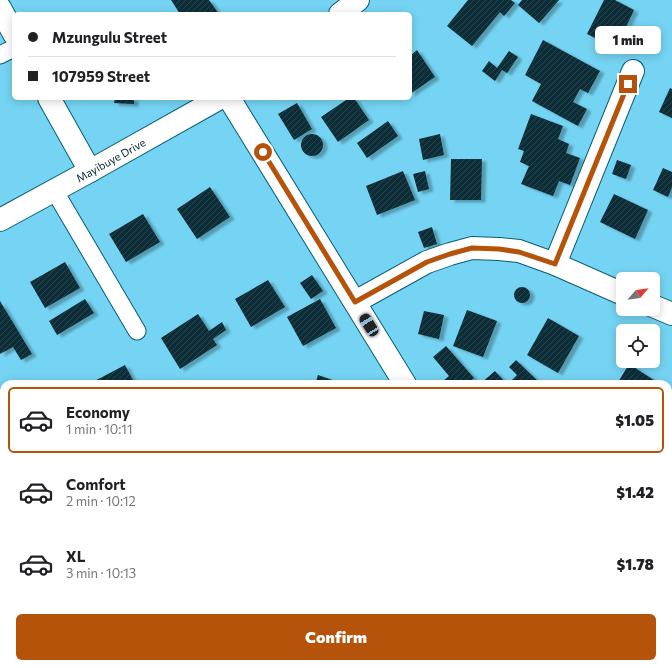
<!DOCTYPE html>
<html lang="en">
<head>
<meta charset="utf-8">
<style>
  :root { --surface:#fff; --page:#f6f6f6; --text:#202124; --muted:#757577; --line:#e0e0e0; --accent:#b45309 }
  body { margin:0; font-family:Commissioner,sans-serif; background:var(--page); color:var(--text); height:100vh; display:flex; flex-direction:column; font-size:15px; white-space:nowrap }
  * { box-sizing:border-box; margin:0 }
  p { font-size:13px; color:var(--muted) }
  .icon { flex:none; width:22px; height:22px; fill:none; stroke:currentColor; stroke-width:2; stroke-linecap:round; stroke-linejoin:round }
  .map { position:relative; flex:1; overflow:hidden }
  .details { position:absolute; left:0px; top:380px; width:672px; height:288px; display:flex; flex-direction:column; background:var(--surface); border-radius:12px 12px 0 0; box-shadow:0 2px 10px #0003 }
  .details>* { flex:none }
  .hud { position:absolute; left:12px; top:12px; width:400px; height:88px; border-radius:6px; box-shadow:0 2px 10px #0003; display:grid; align-content:center; height:88px; padding:0 16px; background:var(--surface) }
  .needle { width:26px; rotate:62deg }
  .fabs { position:absolute; left:616px; top:272px; display:grid; gap:8px }
  .fabs a { display:grid; place-items:center; width:44px; height:44px; border-radius:6px; background:var(--surface); box-shadow:0 2px 10px #0003; font-size:20px }
  .end { position:absolute; width:18px; height:18px; margin:-9px; border:5px solid #b45309; background:#fff; box-shadow:0 0 0 2px #fff }
  .from { border-radius:50% }
  .bubble { position:absolute; height:28px; border-radius:6px; background:var(--surface); box-shadow:0 2px 10px #0003; font-size:13px; font-weight:800; line-height:28px; text-align:center }
  .car { position:absolute; width:12px; height:24px; margin:-12px -6px; border-radius:5px; box-shadow:0 0 3px 1px #0007; background:linear-gradient(#222 24%,#8ab4d8 0 40%,#222 0 76%,#8ab4d8 0 86%,#222 0) }
  .hud b { display:flex; align-items:center; gap:14px; height:38px; font-size:15px }
  .hud b+b { border-top:1px solid var(--line) }
  .hud i { width:10px; height:10px; background:var(--text) }
  ul { padding:7px 0 0; list-style:none }
  li { display:flex; align-items:center; gap:12px; height:66px; margin:0 8px 6px; padding:0 8px; border:2px solid transparent; border-radius:6px }
  li div { flex:1 }
  li b { display:block; font-size:15px }
  li em { font-style:normal; font-weight:800 }
  li.selected { border-color:var(--accent) }
  li>.icon { width:36px; height:36px; stroke-width:1.5 }
  .button { display:flex; gap:8px; margin-top:auto; padding:8px 16px }
  .button a { flex:1; height:46px; border-radius:6px; background:var(--accent); color:#fff; font-size:16px; font-weight:800; line-height:46px; text-align:center }
  .map>svg:first-child { display:block }
  .building { fill:url(#building-hatch); filter:url(#shadow) }
  .lines { fill:none; stroke-linecap:round; stroke-linejoin:round }
  .service-casing { stroke:#075e73; stroke-width:19 }
  .minor-casing { stroke:#075e73; stroke-width:24 }
  .tertiary-casing { stroke:#075e73; stroke-width:24 }
  .service { stroke:#fff; stroke-width:17 }
  .minor { stroke:#fff; stroke-width:22 }
  .tertiary { stroke:#fff; stroke-width:22 }
  .route { stroke:#b45309; stroke-width:5 }
  .labels { text-anchor:middle; dominant-baseline:central; stroke-width:4; stroke-linejoin:round; paint-order:stroke }
  .street-label { font-size:11px; fill:#06252e; stroke:#c2eefd }
</style>
</head>
<body>
<div class="map">
<svg width="672" height="668" viewBox="0 0 672 668">
  <defs>
    <pattern id="building-hatch" width="6" height="6" patternUnits="userSpaceOnUse"><rect width="6" height="6" fill="#0f2e37"/><path d="M-1 1l2-2M0 6l6-6M5 7l2-2" fill="none" stroke="#28444c"/></pattern>
    <filter id="shadow"><feDropShadow dx="4.5" dy="2.5" stdDeviation="1" flood-color="#0004"/></filter>
  </defs>
  <rect width="100%" height="100%" fill="#75d4f3"/>
  <path class="building" d="M171,0H209L219,14H180Z
    M468,0H511L515,3L504,16L500,12L472,46L447,26Z
    M522,0H559L539,23L518,5Z
    M604,0H615L634,10L616,48L587,34Z
    M543,40L600,71L588,93L580,89L573,102L587,109L578,126L532,101L541,84L525,75Z
    M417,50L435,77L410,94V56Z
    M509,51L518,57L507,73L502,70L495,81L482,71L489,61L497,68Z
    M670,88L672,89V118L659,112Z
    M115,98H134V104L114,103Z
    M349,98H354L369,120L338,142L321,117Z
    M297,103L312,129L294,140L278,114Z
    M531,114L563,126L558,139L569,144L566,153L580,158L570,185L559,181L553,196L521,184L529,166L520,162L524,151L518,149Z
    M388,121L398,136L367,158L357,143Z
    M301 145a11 11 0 1 1 22 0a11 11 0 1 1-22 0Z
    M440,134L444,155L423,160L419,139Z
    M451,159H482L481,200H450Z
    M617,160L631,165L626,179L612,174Z
    M663,168L672,172V187L668,197L653,190Z
    M403,171L415,200L377,215L366,186Z
    M425,171L429,189L418,192L413,174Z
    M210,187L230,217L197,239L177,209Z
    M614,194L648,210L635,239L600,222Z
    M143,214L160,242L126,262L109,234Z
    M432,227L437,244L424,248L418,232Z
    M65,262L80,288L45,308L30,282Z
    M312,275L323,291L311,299L300,283Z
    M268,280L285,307L251,327L235,299Z
    M514 295a8 8 0 1 1 16 0a8 8 0 1 1-16 0Z
    M85,299L94,313L57,335L49,321Z
    M320,299L336,328L303,346L287,317Z
    M0,301L32,354L21,360L13,347L0,354Z
    M467,310L497,321L483,357L453,346Z
    M424,311L444,315L439,339L418,334Z
    M198,314L209,331L222,322L226,330L213,339L217,345L180,369L161,338Z
    M548,318L579,336L558,373L527,355Z
    M446,346L474,378L467,384H444L442,382L449,376L433,357Z
    M516,360L541,384H508L517,375L509,367Z
    M629,364L660,384H617Z
    M125,365L135,384H89Z
    M495,371L504,381L500,384H480Z
    M318,375L344,384H315Z
    M668,389L672,392V411L668,417Z
    M4,421V436L0,429V424Z
    M668,474L672,476V510L668,508Z
    M0,483H4L1,501H0Z
    M668,512L672,513V534L668,536Z
    M3,527H4V552H1Z
    M668,636L672,645V658L668,660Z
    M98,664H125L118,668H101Z
    M156,664H185L187,668H149Z
    M283,664H299L297,668H286L282,666Z
    M398,664H409L401,668Z
    M481,664H499L500,667L498,668H482Z
    M645,664H658L647,668Z"/>
  <g class="lines">
    <g class="service-casing">
      <path id="service" d="M0,55L14,48
        M54,190L137,331"/>
    </g>
    <g class="minor-casing">
      <path id="minor" d="M229,98L405,384
        M555,264L633,71
        M355,302L427,262L450,254L472,248L499,249L519,251L555,264L623,294
        M653,306L672,314
        M0,642L4,644
        M50,664L56,668
        M579,664L582,668"/>
    </g>
    <g class="tertiary-casing">
      <g id="tertiary">
        <path d="M0,8L14,34"/>
        <path d="M340,14L358,0"/>
        <path d="M49,98L90,171"/>
        <path id="s1" d="M0,220L90,171L220,98"/>
      </g>
    </g>
    <use href="#service" class="service"/>
    <use href="#minor" class="minor"/>
    <use href="#tertiary" class="tertiary"/>
  </g>
  <g class="lines">
    <path class="route" d="M263,152L355,302L427,262L450,254L472,248L499,249L519,252L555,264L628,84"/>
  </g>
  <g class="labels">
    <g class="street-label">
      <text stroke="none"><textPath href="#s1" startOffset="126">Mayibuye Drive</textPath></text>
    </g>
  </g>
</svg>
<div class="fabs">
<a><svg class="needle" viewBox="-14 -14 28 28"><path d="M0-13l5 13h-10z" fill="#e53935"/><path d="M0 13l5-13h-10z" fill="#757577"/></svg></a>
<a><svg class="icon" aria-label="locate" viewBox="0 0 24 24"><circle cx="12" cy="12" r="6"/><path d="M12 2v4M12 18v4M2 12h4M18 12h4"/></svg></a>
</div>
<i class="end from" style="left:263px;top:152px"></i>
<i class="end" style="left:628px;top:84px"></i>
<div class="bubble" style="left:595px;top:26px;width:66px">1 min</div>
<i class="car" style="left:369px;top:325px;rotate:328deg"></i>
<div class="hud">
<b><i class="from"></i>Mzungulu Street</b>
<b><i></i>107959 Street</b>
</div>
<section class="details">
<ul>
<li class="selected"><svg class="icon" aria-label="car" viewBox="0 0 24 24"><path d="M5 17H2v-5l4-1 3-4h7l3 4 3 1v5h-3M9 17h6M6 11h13"/><circle cx="7" cy="17" r="2"/><circle cx="17" cy="17" r="2"/></svg><div><b>Economy</b><p>1 min · 10:11</p></div><em>$1.05</em></li>
<li><svg class="icon" aria-label="car" viewBox="0 0 24 24"><path d="M5 17H2v-5l4-1 3-4h7l3 4 3 1v5h-3M9 17h6M6 11h13"/><circle cx="7" cy="17" r="2"/><circle cx="17" cy="17" r="2"/></svg><div><b>Comfort</b><p>2 min · 10:12</p></div><em>$1.42</em></li>
<li><svg class="icon" aria-label="car" viewBox="0 0 24 24"><path d="M5 17H2v-5l4-1 3-4h7l3 4 3 1v5h-3M9 17h6M6 11h13"/><circle cx="7" cy="17" r="2"/><circle cx="17" cy="17" r="2"/></svg><div><b>XL</b><p>3 min · 10:13</p></div><em>$1.78</em></li>
</ul>
<div class="button"><a>Confirm</a></div>
</section>
</div>
</body>
</html>
